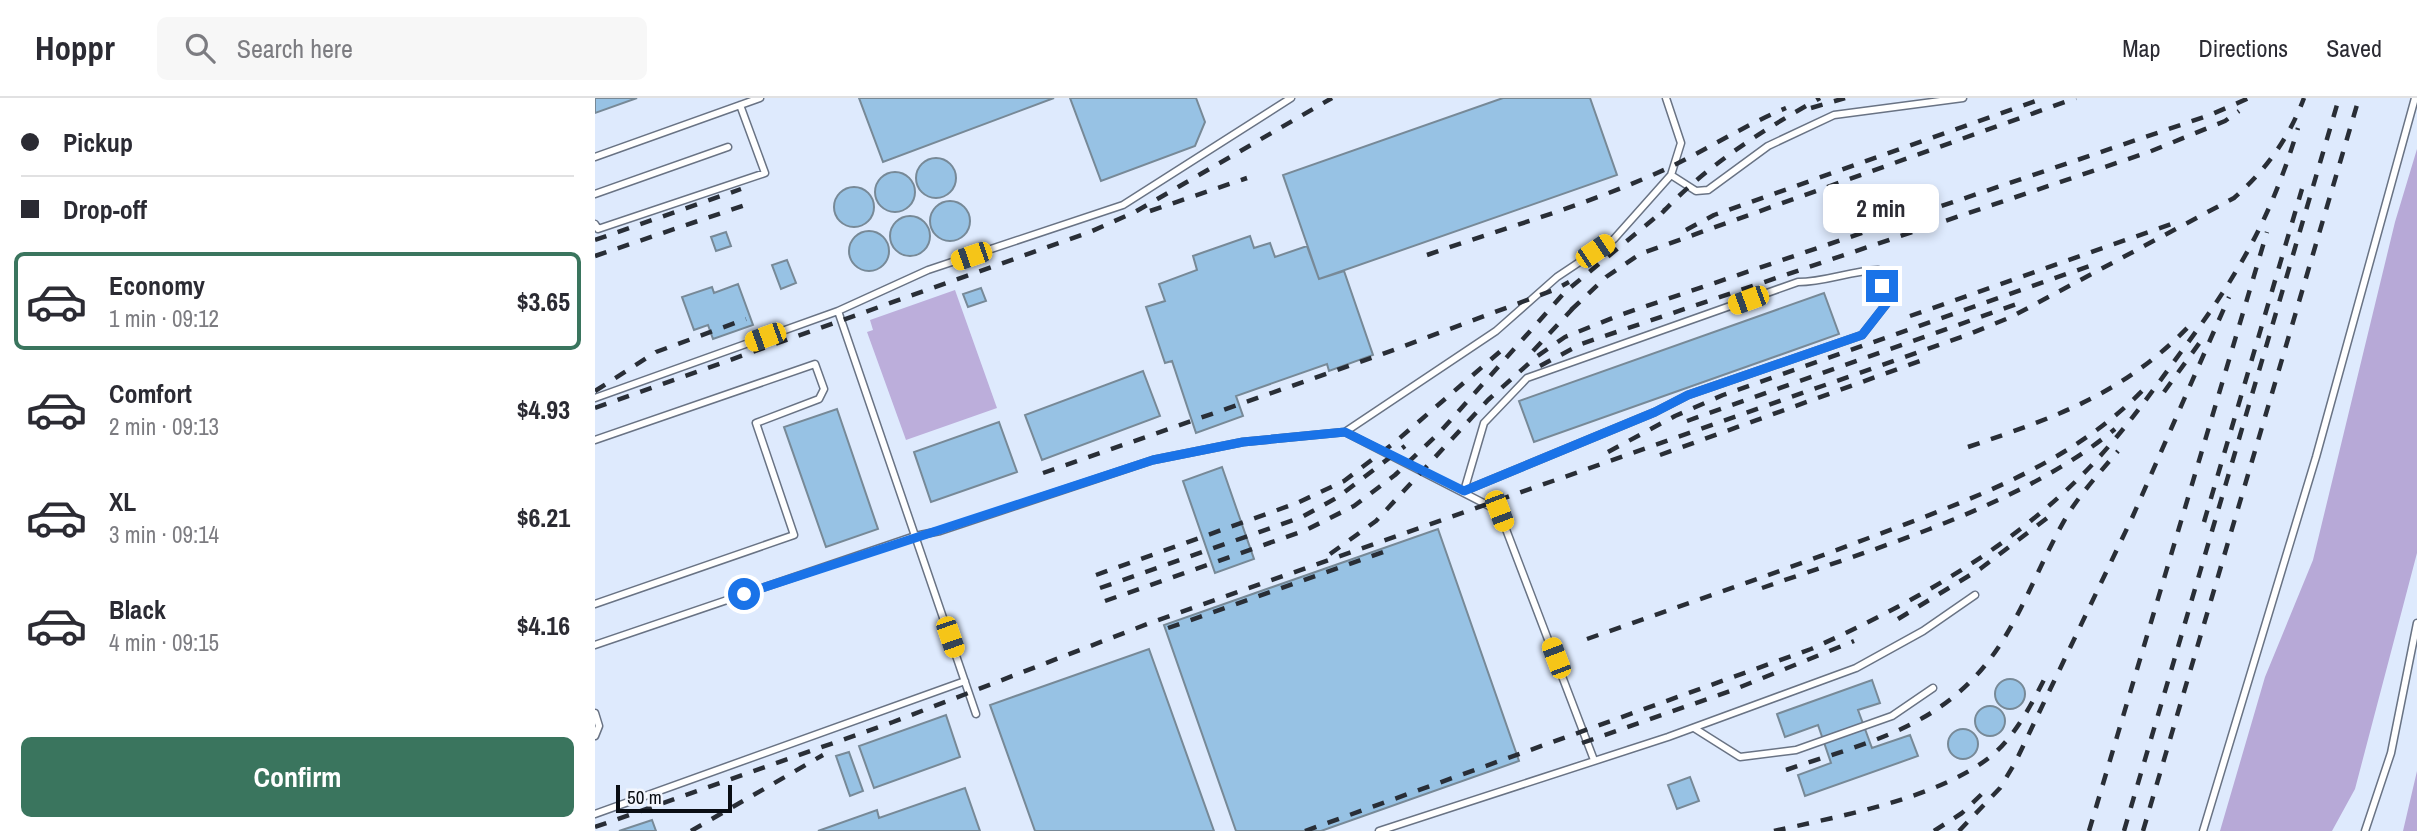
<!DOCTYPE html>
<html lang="en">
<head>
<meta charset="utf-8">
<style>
  :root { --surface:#fff; --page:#f7f7f7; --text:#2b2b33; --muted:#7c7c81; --line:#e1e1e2; --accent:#3a755e }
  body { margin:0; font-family:"Archivo Narrow",sans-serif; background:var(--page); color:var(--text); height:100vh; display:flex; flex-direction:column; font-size:26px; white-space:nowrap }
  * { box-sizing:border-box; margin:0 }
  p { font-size:23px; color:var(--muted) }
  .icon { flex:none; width:38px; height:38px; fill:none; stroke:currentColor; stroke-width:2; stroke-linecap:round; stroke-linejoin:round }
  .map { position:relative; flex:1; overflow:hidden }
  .sheet { display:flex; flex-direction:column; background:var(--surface); width:595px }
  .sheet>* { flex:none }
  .top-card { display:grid; align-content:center; height:154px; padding:0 21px; background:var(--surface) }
  .scale { position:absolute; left:21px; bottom:18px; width:116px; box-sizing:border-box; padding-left:7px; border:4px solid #090d13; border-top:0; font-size:19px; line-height:24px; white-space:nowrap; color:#090d13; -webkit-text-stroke:5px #f2f6fe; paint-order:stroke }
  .end { position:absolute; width:32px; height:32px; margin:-16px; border:9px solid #1a73e8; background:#fff; box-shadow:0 0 0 4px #fff }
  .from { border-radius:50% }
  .bubble { position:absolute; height:49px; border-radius:10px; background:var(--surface); box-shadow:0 4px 10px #0003; font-size:23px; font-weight:800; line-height:49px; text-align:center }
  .car { position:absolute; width:21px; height:42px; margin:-21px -10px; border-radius:9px; box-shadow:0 0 5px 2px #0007; background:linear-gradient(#f5c518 24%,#345 0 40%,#f5c518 0 76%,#345 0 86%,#f5c518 0) }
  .top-card b { display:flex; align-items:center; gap:24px; height:66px; font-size:26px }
  .top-card b+b { border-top:2px solid var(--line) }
  .top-card i { width:18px; height:18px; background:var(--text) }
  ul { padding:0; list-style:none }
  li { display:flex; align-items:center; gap:21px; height:98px; margin:0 14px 10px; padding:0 7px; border:4px solid transparent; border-radius:10px }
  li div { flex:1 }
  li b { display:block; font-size:26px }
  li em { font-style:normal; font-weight:800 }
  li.active { border-color:var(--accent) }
  li>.icon { width:63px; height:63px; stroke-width:1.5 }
  .cta { display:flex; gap:14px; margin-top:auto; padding:14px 21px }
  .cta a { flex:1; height:80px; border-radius:10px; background:var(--accent); color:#fff; font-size:28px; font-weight:800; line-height:80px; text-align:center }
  header { display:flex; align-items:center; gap:42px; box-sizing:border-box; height:98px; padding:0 35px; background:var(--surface); border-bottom:2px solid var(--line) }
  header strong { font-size:33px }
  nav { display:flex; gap:38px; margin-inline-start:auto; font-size:24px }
  .search { width:490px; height:63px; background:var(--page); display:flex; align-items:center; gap:18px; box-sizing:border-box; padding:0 24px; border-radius:10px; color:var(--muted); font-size:26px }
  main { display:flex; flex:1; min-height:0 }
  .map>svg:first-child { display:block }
  .green { fill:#bcaedb }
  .forest { fill:#b7a9d7 }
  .building { fill:#97c2e4; stroke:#778997; stroke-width:2 }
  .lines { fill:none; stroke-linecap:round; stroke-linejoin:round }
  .service-casing { stroke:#697384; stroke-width:9 }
  .service { stroke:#fff; stroke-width:6 }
  .rail { stroke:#292e36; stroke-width:4.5; stroke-dasharray:12 12; stroke-linecap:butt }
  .route { stroke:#1a73e8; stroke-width:9 }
</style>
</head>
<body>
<header>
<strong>Hoppr</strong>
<div class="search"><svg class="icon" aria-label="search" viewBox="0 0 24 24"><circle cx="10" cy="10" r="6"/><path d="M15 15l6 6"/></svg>Search here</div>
<nav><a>Map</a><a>Directions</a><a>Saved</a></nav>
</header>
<main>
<section class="sheet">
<div class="top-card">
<b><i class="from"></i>Pickup</b>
<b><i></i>Drop-off</b>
</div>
<ul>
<li class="active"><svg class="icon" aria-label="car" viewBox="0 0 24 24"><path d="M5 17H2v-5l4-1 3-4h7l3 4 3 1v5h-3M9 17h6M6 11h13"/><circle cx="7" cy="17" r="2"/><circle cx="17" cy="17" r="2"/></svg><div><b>Economy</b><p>1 min · 09:12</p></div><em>$3.65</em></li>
<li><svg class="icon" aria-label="car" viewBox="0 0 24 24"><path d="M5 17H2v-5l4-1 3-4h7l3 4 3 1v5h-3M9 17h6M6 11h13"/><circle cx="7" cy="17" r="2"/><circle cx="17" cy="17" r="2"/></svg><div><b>Comfort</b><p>2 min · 09:13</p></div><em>$4.93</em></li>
<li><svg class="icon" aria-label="car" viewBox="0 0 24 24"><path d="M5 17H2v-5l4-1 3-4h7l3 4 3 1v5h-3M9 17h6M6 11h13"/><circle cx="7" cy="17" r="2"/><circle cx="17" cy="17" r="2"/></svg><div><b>XL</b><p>3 min · 09:14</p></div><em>$6.21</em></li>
<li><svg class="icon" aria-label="car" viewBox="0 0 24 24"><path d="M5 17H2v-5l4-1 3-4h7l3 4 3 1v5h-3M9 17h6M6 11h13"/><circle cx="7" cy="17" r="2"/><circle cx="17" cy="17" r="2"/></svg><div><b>Black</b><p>4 min · 09:15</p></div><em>$4.16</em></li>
</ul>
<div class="cta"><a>Confirm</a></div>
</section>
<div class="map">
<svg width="1822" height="733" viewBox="0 0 1822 733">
  <rect width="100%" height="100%" fill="#deeafd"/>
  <path class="green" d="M360,192L402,310L311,342L272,234L278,232L275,222Z"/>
  <path class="forest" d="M1822,51V455L1760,691L1737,733H1625L1670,579L1718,462L1800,124Z
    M1822,673V733H1808Z"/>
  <path class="building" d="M0,0H42L0,15Z
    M264,0H459L288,64Z
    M475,0H601L610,24L600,48L506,83Z
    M908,0H995L1022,77L724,181L688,77Z
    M321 80a20 20 0 1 1 40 0a20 20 0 1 1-40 0Z
    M280 94a20 20 0 1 1 40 0a20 20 0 1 1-40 0Z
    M239 109a20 20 0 1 1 40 0a20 20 0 1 1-40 0Z
    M335 123a20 20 0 1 1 40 0a20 20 0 1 1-40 0Z
    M295 138a20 20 0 1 1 40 0a20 20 0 1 1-40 0Z
    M254 153a20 20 0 1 1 40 0a20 20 0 1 1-40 0Z
    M131,134L136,148L121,153L116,139Z
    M655,138L659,150L675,145L680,159L712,148L724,181L749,173L778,257L734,273L732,266L641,298L648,318L601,335L577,263L570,265L551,209L570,203L564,186L602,172L598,158Z
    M192,162L201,185L186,191L177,167Z
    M143,186L158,227L118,241L113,227L99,232L87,199L117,189L119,195Z
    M386,190L391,203L373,209L368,196Z
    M1229,195L1244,236L939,344L924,303Z
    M548,273L565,318L447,362L430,317Z
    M242,311L283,431L231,449L189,329Z
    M404,324L422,374L336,404L319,354Z
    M627,369L659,461L620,475L588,383Z
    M843,431L924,663L726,733H641L569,527Z
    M554,551L619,733H440L395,607Z
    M1400 596a15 15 0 1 1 30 0a15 15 0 1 1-30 0Z
    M1277,582L1285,605L1263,612L1277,650L1315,637L1323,658L1210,698L1203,677L1236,665L1223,627L1190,639L1182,616Z
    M1380 623a15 15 0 1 1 30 0a15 15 0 1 1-30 0Z
    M351,617L365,659L279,690L264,648Z
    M1353 646a15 15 0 1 1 30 0a15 15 0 1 1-30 0Z
    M254,654L268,693L255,698L241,658Z
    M1095,679L1104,703L1082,711L1073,687Z
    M370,690L385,733H223L282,712L284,720Z
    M57,722L61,733H24Z"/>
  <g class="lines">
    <g class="service-casing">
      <path id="service" d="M0,59L165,0
        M1076,77L1101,93L1113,92L1173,48L1239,17L1368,0
        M0,96L133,49
        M0,126L3,131L170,75L145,7
        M1283,172L1292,205L1267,237L1093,297L1060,314L869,393L889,325L932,280L1203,184C1231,184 1254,173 1283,172Z
        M243,213L333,172L528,107L696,0
        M0,300L243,213L381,616
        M750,334L901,233L962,179L1019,141L1076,77L1086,45L1071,0
        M0,342L220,266L229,291L224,301L161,325L199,437L0,506
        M0,547L320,438L345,433L558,362L648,344L750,334L904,413L999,662
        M0,615L4,628L0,638
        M1099,630L1145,659L1201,652L1297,618L1338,590
        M0,716L370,583
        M784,733L1073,639L1261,570L1328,533L1380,497
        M1608,733L1721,359L1820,0
        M1770,733L1796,655L1822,525"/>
    </g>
    <use href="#service" class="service"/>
    <path class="rail" d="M1216,10L1250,0
      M555,113L652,80
      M1067,115C1112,67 1168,32 1225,0
      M1091,132L1119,117L1449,0
      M0,142L146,91
      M832,157C912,129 996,106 1073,70C1113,51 1150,27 1191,10
      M0,158L153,106
      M976,212L1011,179L1045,156L1481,0
      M1315,218L1579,125
      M938,253L981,207
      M945,268L986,246L1554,54L1630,23L1644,13
      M0,293L61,254L151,221
      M1569,294L1608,240
      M0,310L495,134L540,114L737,0
      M1092,323L1422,206
      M1373,349C1464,318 1531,295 1599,223
      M1013,354L1080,318L1128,297L1500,166
      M1065,357L1325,263
      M448,375L785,257L959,192L974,184
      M1609,424L1707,91
      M735,456L781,423L893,302L941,259L970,239L1025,217L1615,17L1654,0
      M501,477L702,405L749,383L799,345L908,251
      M505,490L707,419L743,399L810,348
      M1167,490C1281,450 1427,408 1520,331
      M510,503L711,432L759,408L800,377L845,334L970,194L1073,109
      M1303,521L1385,471L1456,417
      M573,530L794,452
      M992,541C1085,508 1179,476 1271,441C1369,404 1474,368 1548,292
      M987,645L1138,592L1259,543
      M1191,672C1237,656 1289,643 1331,618C1416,567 1427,495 1473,416C1487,394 1506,373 1523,353
      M0,729L298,624L555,525L1372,237L1416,219L1639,100C1671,72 1694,40 1709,0
      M96,733L228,657
      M710,733L1216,551C1312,508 1408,455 1483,381C1522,343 1554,298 1586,254C1642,179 1676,121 1703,30
      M1179,733C1245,718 1341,701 1395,659C1421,638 1437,605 1452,576
      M1339,733L1367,715L1392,691
      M1364,733L1405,690L1420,665L1537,420L1634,199
      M1494,733L1672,134
      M1529,733L1744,0
      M1548,733L1764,0"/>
  </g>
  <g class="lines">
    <path class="route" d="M149,496L558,362L648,344L750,334L869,393L1060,314L1093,297L1267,237L1292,205L1287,188"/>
  </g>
</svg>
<div class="scale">50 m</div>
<i class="end from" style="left:149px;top:496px"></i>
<i class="end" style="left:1287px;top:188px"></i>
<div class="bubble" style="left:1228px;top:86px;width:116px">2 min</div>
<i class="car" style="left:1000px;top:153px;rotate:56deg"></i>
<i class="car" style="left:376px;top:158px;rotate:251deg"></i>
<i class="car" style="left:1153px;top:202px;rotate:250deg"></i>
<i class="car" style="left:170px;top:239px;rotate:250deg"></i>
<i class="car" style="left:904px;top:413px;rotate:159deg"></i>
<i class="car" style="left:355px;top:539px;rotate:161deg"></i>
<i class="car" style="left:961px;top:560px;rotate:339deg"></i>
</div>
</main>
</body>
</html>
